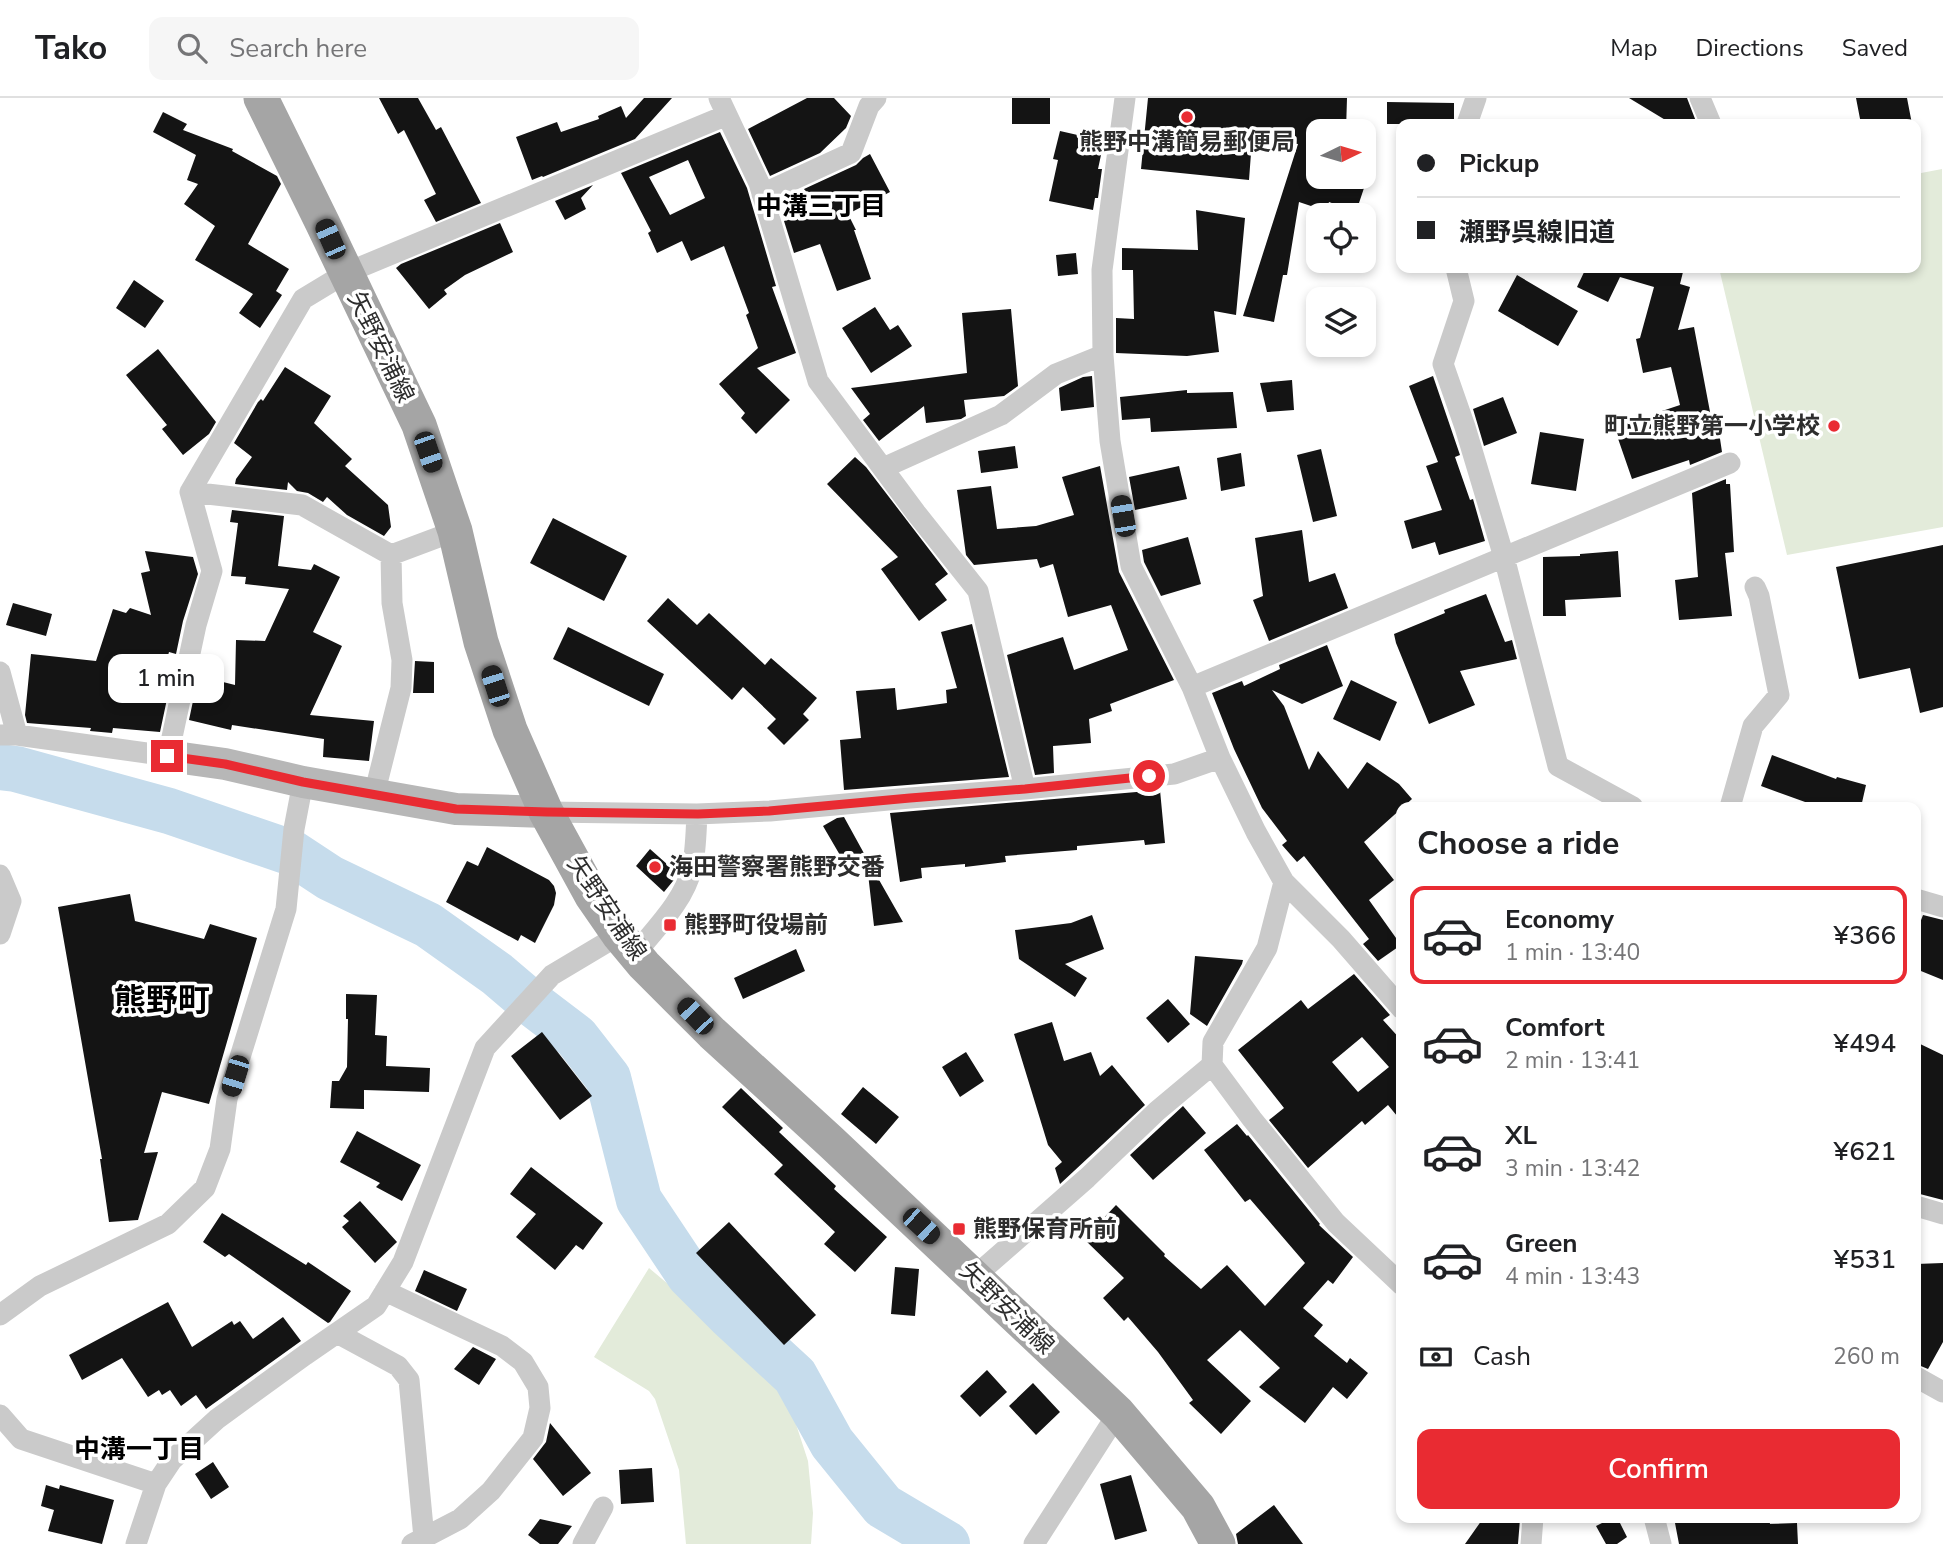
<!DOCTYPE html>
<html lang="en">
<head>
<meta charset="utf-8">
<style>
  :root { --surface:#fff; --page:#f6f6f6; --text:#202124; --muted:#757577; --line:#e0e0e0; --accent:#e92b32 }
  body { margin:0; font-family:"Nunito Sans","Noto Sans JP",sans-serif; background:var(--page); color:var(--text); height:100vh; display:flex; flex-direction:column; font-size:26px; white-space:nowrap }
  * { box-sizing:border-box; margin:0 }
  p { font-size:23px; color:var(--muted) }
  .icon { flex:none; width:38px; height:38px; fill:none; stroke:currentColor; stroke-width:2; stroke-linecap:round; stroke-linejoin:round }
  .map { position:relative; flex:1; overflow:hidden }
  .sheet { position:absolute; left:1396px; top:704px; width:525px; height:721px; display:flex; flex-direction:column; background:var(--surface); border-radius:14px; box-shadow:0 4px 10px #0003 }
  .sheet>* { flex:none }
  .hud { position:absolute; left:1396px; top:21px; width:525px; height:154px; border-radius:14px; box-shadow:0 4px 10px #0003; display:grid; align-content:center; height:154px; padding:0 21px; background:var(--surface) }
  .needle { width:46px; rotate:85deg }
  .controls { position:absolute; left:1306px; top:21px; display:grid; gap:14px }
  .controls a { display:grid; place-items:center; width:70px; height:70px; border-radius:14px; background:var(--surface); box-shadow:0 4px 10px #0003; font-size:35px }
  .end { position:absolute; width:32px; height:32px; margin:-16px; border:9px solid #e92b32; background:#fff; box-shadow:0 0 0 4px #fff }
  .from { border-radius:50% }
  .bubble { position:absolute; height:49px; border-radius:14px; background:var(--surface); box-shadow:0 4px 10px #0003; font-size:23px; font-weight:600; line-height:49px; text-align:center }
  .car { position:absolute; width:21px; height:42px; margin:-21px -10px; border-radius:9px; box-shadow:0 0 5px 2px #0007; background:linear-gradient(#222 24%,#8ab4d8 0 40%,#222 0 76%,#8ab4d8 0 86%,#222 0) }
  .hud b { display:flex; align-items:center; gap:24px; height:66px; font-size:26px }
  .hud b+b { border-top:2px solid var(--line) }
  .hud i { width:18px; height:18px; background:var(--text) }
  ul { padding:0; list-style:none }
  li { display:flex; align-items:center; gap:21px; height:98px; margin:0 14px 10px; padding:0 7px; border:4px solid transparent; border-radius:14px }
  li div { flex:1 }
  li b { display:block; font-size:26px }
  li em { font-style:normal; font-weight:600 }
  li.active { border-color:var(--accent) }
  li>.icon { width:63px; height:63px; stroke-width:1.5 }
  h2 { padding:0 21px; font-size:32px; line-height:84px }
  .pay { display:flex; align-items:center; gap:18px; height:77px; padding:0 21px; font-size:26px }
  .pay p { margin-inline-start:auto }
  .action { display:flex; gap:14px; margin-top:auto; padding:14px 21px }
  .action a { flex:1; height:80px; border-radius:14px; background:var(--accent); color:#fff; font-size:28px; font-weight:600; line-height:80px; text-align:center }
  header { display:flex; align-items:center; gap:42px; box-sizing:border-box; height:98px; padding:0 35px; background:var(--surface); border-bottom:2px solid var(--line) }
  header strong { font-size:33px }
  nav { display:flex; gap:38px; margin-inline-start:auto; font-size:24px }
  .search { width:490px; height:63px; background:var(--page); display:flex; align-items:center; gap:18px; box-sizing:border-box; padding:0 24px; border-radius:14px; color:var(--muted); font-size:26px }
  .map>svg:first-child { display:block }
  .green { fill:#e3ebda }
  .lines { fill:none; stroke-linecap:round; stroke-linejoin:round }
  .river { stroke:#c6dcec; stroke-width:46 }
  .building { fill:#141414; fill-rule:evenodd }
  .street { stroke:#cacaca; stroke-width:21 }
  .secondary { stroke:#b7b7b7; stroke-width:32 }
  .primary { stroke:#a5a5a5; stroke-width:35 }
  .route { stroke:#e92b32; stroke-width:9 }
  .poi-dot { fill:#e92b32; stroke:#fff; stroke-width:2.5 }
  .labels { text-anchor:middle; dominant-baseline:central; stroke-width:7; stroke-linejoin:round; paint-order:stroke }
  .poi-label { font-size:24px; font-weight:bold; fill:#2d2d2d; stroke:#fff; text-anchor:start }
  .street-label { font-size:24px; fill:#2d2d2d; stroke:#fff }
  .neighbourhood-label { font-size:26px; font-weight:bold; fill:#000; stroke:#fff }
  .district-label { font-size:32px; font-weight:bold; fill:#000; stroke:#fff }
</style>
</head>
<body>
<header>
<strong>Tako</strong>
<div class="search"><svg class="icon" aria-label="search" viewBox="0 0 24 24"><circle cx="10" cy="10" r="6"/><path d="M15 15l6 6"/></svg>Search here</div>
<nav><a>Map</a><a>Directions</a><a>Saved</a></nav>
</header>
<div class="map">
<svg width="1943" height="1446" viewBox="0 0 1943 1446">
  <rect width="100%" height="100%" fill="#fff"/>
  <path class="green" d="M1942,71L1943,429L1787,457L1719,170H1916V76Z
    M649,1170L769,1271L794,1320L808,1363L813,1415L811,1446H686L679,1372L655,1301L649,1293L594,1259Z"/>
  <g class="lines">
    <path class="river" d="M0,669L16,671L169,713L292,755L330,780L428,827L497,876L530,904L576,939L608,980L639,1102L689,1177L729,1217L795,1278L832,1345L883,1408L947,1446"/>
  </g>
  <path class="building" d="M379,0H418L436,32L441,29L481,105L436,124L424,102L436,96L404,32L398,36Z
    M644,0H672L635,41L543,79L542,78L532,82L516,39L557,24L561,34L599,21L598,18L621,8L626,20Z
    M807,0H834L851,18L846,30L820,55L770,78L748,31Z
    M1012,0H1050V26H1012Z
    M1148,0H1347L1346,33H1318V79H1348L1366,84L1356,114L1329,104L1326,113L1299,104L1287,177H1283L1274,224L1243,218L1298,46L1252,42L1249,82L1141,71Z
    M1629,0H1687L1697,26H1672Z
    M1856,0H1907L1912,26H1861Z
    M1387,4L1454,5V26H1387Z
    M163,14L187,26L183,32L233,51L232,53L277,78L281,86L248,146L289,171L276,193L282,197L260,230L239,215L253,196L195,162L215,128L184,106L198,86L187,82L196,57L153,34Z
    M1060,33L1104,43L1098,71H1102L1098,100H1095L1093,112L1049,103L1058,62L1053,61Z
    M720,34L747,90L776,188L772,189L796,255L757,270L790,302L756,336L741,320L745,315L719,286L758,250L746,217L749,215L724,148L691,163L682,143L657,155L648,135L651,133L621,75ZM688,62L705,100L670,117L649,79Z
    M870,56L890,94L848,116L856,132H854L871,181L837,193L820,146L794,155L784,123L814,113L804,91L856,67L863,60Z
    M593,87L581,100L586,111L565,122L555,103Z
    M1196,112L1245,120L1236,217L1214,213L1219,254L1187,258L1116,255V220L1134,221L1133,172H1122V150L1198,152Z
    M500,125L513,154L465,177L444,192L447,196L429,211L396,170L401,166Z
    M1076,155L1078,176L1058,178L1056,157Z
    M1586,170H1666L1683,174L1680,186L1690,189L1678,232L1694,229L1714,335L1719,334L1722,354L1690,367L1689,362L1632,381L1614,329L1680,307L1671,269L1643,275L1636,241L1640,240L1654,189L1620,179L1608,204L1577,189Z
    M1517,177L1578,213L1558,248L1498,213Z
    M134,182L164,203L145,230L116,210Z
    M875,209L890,232L898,227L912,248L871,275L842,230Z
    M1011,211L1018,288L1004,298L964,302L966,318L961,321L926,325L924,308L879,343L863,322L870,316L851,290L967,275L962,215Z
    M158,251L216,324L209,336L183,357L162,331L167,327L126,277Z
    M285,269L331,298L314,325L352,361L345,368L388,407L391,429L384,438L347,417L327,399L323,404L308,395L297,393L288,384L287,392L235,386L236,381L252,359L234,345L258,304L261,301L263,303Z
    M1092,278L1094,309L1061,313L1059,290L1083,279Z
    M1433,278L1460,357L1455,359L1470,402L1473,401L1485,443L1439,457L1435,444L1412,451L1404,423L1442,412L1426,368L1438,364L1409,288Z
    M1292,282L1294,312L1267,314L1260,285Z
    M1187,292V295L1233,294L1237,330L1151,334L1150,320L1122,322L1120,299Z
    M1503,299L1517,335L1484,348L1473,311Z
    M1540,334L1584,341L1576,393L1531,386Z
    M1015,348L1018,370L981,375L978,353Z
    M1321,351L1337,418L1313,424L1297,357Z
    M1241,355L1245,388L1221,393L1217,360Z
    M855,359L866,369L948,476L935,486L947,502L919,523L881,471L898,459L827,386Z
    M1100,368L1119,474L1174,582L1110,606L1112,613L1089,621L1091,645L1053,648L1054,675L1035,677L1007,557L1063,539L1074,572L1128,552L1111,507L1068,519L1053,466L1040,470L1037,461L974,467L966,457L957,392L991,388L997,431L1036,428L1074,417L1062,379Z
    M1179,368L1187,401L1135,412L1129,379Z
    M1726,381V386H1730L1734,454L1725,455L1732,518L1679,522L1675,482L1698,479L1692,395Z
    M232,412L284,418L278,468L311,472L314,466L340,479L313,534L342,548L310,617L374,623L369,663L323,659L324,641L232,627L231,632L189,622L193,603L201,604L207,580L235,587L236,542L265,543L289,491L245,486L246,479L231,478L238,425L230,424Z
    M553,420L627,458L604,503L530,465Z
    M1302,432L1309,484L1335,475L1348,510L1269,543L1253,502L1263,498L1255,440Z
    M1188,439L1201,486L1161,498L1144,464L1142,452Z
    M1943,447V609L1920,615L1910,570L1859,581L1836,469Z
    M145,453L193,459L198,476L183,523L176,556L169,554L156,600L167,601L160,634L113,630L112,635L90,633L91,630L27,625L25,617L31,556L96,563L113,511L126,515L130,510L151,517L141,475L150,473Z
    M1618,453L1621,499L1565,502L1566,518H1543V459L1580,458V456Z
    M1486,496L1505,544L1512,542L1517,561L1460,573L1475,607L1429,626L1396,545L1394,536L1445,515L1444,512Z
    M668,500L697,527L709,515L765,567L771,560L817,600L803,616L809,622L784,647L767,630L776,621L743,589L732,602L647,523Z
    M13,505L52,516L46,538L6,527Z
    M972,526L1009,679L844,692L840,642L861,640L856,593L895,590L897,612L947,605L946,592L957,590L941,534Z
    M568,529L664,576L649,608L553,561Z
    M1327,547L1343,588L1302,606L1272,592L1284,608L1309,672L1318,653L1348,691L1367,664L1399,686L1412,701L1364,744L1394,782L1369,802L1401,847L1378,863L1363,846L1369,841L1304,758L1297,764L1282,747L1287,743L1262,710L1234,651L1212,595L1242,583L1244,588L1280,571L1279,567Z
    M415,563L434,564V595H413Z
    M1351,582L1397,604L1380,643L1333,621Z
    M1772,657L1836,681L1837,679L1866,687L1861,709H1819L1761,688Z
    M1160,692L1165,745L1145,747L1144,742L1077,748V752L1005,758L1006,764L965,769V766L921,770L922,780L900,784L890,715Z
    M844,719L866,759L903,824L874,828L867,767L851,776L823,728L837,720Z
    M487,749L549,782L554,788L556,795L554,807L535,845L521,837L518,843L446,804L467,763L478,768Z
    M650,751L677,775L673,783L664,794L636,768Z
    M130,796L135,823L204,841L210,826L257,840L209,1006L162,994L144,1055L158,1054L138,1122L109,1124L100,1061H102L58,809Z
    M1092,817L1104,851L1065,866L1087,880L1075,899L1019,861L1015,832L1071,825Z
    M1923,817L1943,822V882L1916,871V835Z
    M796,851L805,873L743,901L734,880Z
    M1195,858L1243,862L1242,866L1207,928L1190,916Z
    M1354,876L1390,917L1383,922L1402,943V1024L1388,1007L1365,1027L1362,1023L1308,1070L1269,1022L1284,1010L1238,952L1301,902L1308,911ZM1362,939L1389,969L1358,994L1332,964Z
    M346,896L377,897L375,937L387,938L386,968L430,970L429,994L364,992V1011L330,1010L332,983H339L347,969L348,921H346Z
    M1168,901L1190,926L1168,945L1146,920Z
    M1052,924L1064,963L1091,954L1100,978L1112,967L1145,1007L1060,1086L1055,1070L1062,1064L1048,1047L1014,936Z
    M542,934L592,998L560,1022L511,958Z
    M1916,944L1943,957V1102L1916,1095Z
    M966,954L984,983L960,999L942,969Z
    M863,989L899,1019L876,1046L841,1016Z
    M741,990L783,1030L779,1034L836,1088L834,1091L887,1139L855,1174L824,1146L835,1134L774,1076L783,1067L722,1009Z
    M1183,1008L1206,1035L1153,1082L1130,1057Z
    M1237,1026L1247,1038L1248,1037L1320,1126L1319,1127L1353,1159L1333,1186L1328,1182L1303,1210L1323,1227L1314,1238L1347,1265L1350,1260L1368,1275L1347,1301L1333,1289L1305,1325L1259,1289L1280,1270L1240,1232L1207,1262L1251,1303L1221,1336L1189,1305L1193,1302L1158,1254L1128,1219L1124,1223L1103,1200L1124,1180L1084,1141L1116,1107L1165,1156L1164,1158L1201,1191L1227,1167L1265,1208L1305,1165L1250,1101L1245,1104L1204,1052Z
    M357,1033L421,1067L402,1103L376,1089L380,1085L340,1064Z
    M531,1069L603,1125L583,1152L576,1147L555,1172L516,1139L536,1116L510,1096Z
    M360,1103L397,1144L375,1165L342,1129L349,1123L343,1118Z
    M222,1115L306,1167L308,1164L351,1193L330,1224L328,1225L229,1156L225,1159L203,1144Z
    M729,1124L816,1217L784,1247L696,1155Z
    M1943,1165V1244L1928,1271L1916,1266V1166Z
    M895,1169L919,1171L915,1218L891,1216Z
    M424,1172L467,1191L457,1213L415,1193Z
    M168,1204L192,1249L232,1223L234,1227L240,1223L253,1241L283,1219L301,1243L206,1311L196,1297L181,1308L170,1292L162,1297L159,1292L148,1299L122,1260L82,1282L69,1257Z
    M473,1249L496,1261L479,1287L454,1271Z
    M987,1272L1007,1294L980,1319L960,1298Z
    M1033,1285L1060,1314L1036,1337L1009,1308Z
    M550,1325L591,1375L563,1398L533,1361L546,1344Z
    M213,1364L229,1389L211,1401L195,1376Z
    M652,1370L654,1404L621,1406L619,1372Z
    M1131,1377L1147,1433L1115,1442L1100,1386Z
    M46,1387L59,1391L60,1387L114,1402L102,1446L48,1433L54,1412L41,1408Z
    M1274,1407L1303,1446H1238L1236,1436Z
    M1484,1419H1518L1520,1421L1518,1446H1465Z
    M1614,1419H1617L1627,1439L1617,1446H1606L1596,1428Z
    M1710,1419H1712L1713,1423L1769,1419L1770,1426L1797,1425L1798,1446H1679L1675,1425Z
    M540,1421L572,1428L558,1446H540L528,1437Z"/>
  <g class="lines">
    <path class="street" d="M719,0L759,85L818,283L916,415L978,493L1025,691
      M1125,0L1102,172L1103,257L1110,343L1131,468L1192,589L1220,660L1256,734L1284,784L1341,841L1402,911
      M1700,0L1711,26
      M1467,26L1476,0
      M762,96L851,55L869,8L876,0
      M1456,170L1464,203L1443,266L1465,329L1504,459L1558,668L1633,709
      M883,370L1001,317L1056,276L1103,257
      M190,394L302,407L391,457L455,433
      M0,574L17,637
      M1192,589L1730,365
      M0,637H17L168,658L196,527L212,473L190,394L303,201L346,175L727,17
      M374,697L401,590L402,562L392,505L391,457
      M1730,709L1753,628L1779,597L1759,498L1755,489
      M546,714L697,716L770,713L910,700L1025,691L1174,676L1220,660
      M0,777L11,803L0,836
      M1284,784L1267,850L1213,944L1212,967L1252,1021L1336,1125L1402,1187
      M1916,801L1943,809
      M635,856C656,830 684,803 692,770C696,753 696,733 697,716
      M1916,1108L1943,1116
      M974,1179L1087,1080L1157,1013L1212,967
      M385,1193L502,1248L523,1264L538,1289L540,1310L533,1340L491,1393L460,1421L412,1446
      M0,1217L40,1188L168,1126L205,1090L220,1051L227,1001L286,811L294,731L303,684
      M337,1235L398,1268L409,1282L424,1440
      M1916,1279L1943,1294
      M0,1317L21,1341L156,1386
      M1654,1419L1661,1446
      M136,1446L156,1386L172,1362L217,1321L305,1257L376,1208L403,1164L485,950L552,877L619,837
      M583,1446L603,1409
      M1034,1446L1118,1315
      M1531,1446L1533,1419"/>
    <path class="secondary" d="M168,658L225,666L303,684L456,711L546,714"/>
    <path class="primary" d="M261,0L322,124L419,327L455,433L481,544L510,632L546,714L592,798L619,837L644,867L712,935L831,1044L1118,1315L1198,1409L1218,1446"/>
  </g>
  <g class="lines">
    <path class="route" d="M167,658L225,666L303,684L456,711L547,714L698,716L769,713L910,700L1025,691L1149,678"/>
  </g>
  <g class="poi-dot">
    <circle cx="1187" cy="19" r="7"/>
    <circle cx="1834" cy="328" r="7"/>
    <circle cx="655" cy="769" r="7"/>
    <rect x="663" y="820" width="14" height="14" rx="3.5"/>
    <rect x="952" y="1124" width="14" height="14" rx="3.5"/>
  </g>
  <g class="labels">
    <g class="poi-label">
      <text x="1187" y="44" text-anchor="middle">熊野中溝簡易郵便局</text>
      <text x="1820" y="328" text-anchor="end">町立熊野第一小学校</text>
      <text x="669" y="769">海田警察署熊野交番</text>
      <text x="684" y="827">熊野町役場前</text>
      <text x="973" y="1131">熊野保育所前</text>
    </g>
    <g class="street-label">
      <text transform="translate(381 249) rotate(64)">矢野安浦線</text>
      <text transform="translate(607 810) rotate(56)">矢野安浦線</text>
      <text transform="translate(1007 1210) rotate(44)">矢野安浦線</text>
    </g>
    <g class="neighbourhood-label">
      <text x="821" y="108">中溝三丁目</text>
      <text x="139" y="1351">中溝一丁目</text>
    </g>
    <g class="district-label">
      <text x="162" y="902">熊野町</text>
    </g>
  </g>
</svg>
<div class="controls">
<a><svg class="needle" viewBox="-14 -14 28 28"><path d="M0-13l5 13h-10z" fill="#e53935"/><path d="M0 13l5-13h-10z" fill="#757577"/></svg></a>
<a><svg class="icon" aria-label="locate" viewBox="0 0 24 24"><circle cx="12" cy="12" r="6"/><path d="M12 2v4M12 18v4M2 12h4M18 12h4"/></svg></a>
<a><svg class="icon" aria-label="layers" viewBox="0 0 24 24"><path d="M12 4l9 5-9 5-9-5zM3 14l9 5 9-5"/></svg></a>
</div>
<i class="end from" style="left:1149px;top:678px"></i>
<i class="end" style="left:167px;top:658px"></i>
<div class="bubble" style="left:108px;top:556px;width:116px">1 min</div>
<i class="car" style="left:330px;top:141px;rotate:336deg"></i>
<i class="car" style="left:428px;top:354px;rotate:161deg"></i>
<i class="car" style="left:1123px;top:418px;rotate:350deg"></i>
<i class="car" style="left:495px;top:588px;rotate:342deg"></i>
<i class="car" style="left:695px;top:918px;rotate:316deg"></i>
<i class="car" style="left:235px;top:978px;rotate:197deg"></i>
<i class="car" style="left:921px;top:1128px;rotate:133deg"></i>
<div class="hud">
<b><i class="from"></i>Pickup</b>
<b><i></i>瀬野呉線旧道</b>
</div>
<section class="sheet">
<h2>Choose a ride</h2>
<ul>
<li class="active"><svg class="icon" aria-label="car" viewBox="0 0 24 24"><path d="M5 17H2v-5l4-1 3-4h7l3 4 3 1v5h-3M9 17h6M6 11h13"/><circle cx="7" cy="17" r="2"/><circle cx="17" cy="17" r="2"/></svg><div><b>Economy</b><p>1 min · 13:40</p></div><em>¥366</em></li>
<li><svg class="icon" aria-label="car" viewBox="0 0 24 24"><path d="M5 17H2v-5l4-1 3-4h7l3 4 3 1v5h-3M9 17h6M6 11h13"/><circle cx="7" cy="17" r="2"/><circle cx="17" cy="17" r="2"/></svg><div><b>Comfort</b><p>2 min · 13:41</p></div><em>¥494</em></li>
<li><svg class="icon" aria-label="car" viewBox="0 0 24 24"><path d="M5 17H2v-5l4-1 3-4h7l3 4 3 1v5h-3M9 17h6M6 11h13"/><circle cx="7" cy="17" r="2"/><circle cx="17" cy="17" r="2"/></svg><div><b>XL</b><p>3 min · 13:42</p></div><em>¥621</em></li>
<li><svg class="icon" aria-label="car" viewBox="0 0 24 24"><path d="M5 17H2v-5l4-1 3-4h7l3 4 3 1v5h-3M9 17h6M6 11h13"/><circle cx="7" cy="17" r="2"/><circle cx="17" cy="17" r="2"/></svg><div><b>Green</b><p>4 min · 13:43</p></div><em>¥531</em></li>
</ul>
<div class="pay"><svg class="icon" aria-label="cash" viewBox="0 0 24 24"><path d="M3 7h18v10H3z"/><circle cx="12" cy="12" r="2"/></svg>Cash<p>260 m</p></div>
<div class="action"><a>Confirm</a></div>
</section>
</div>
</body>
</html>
